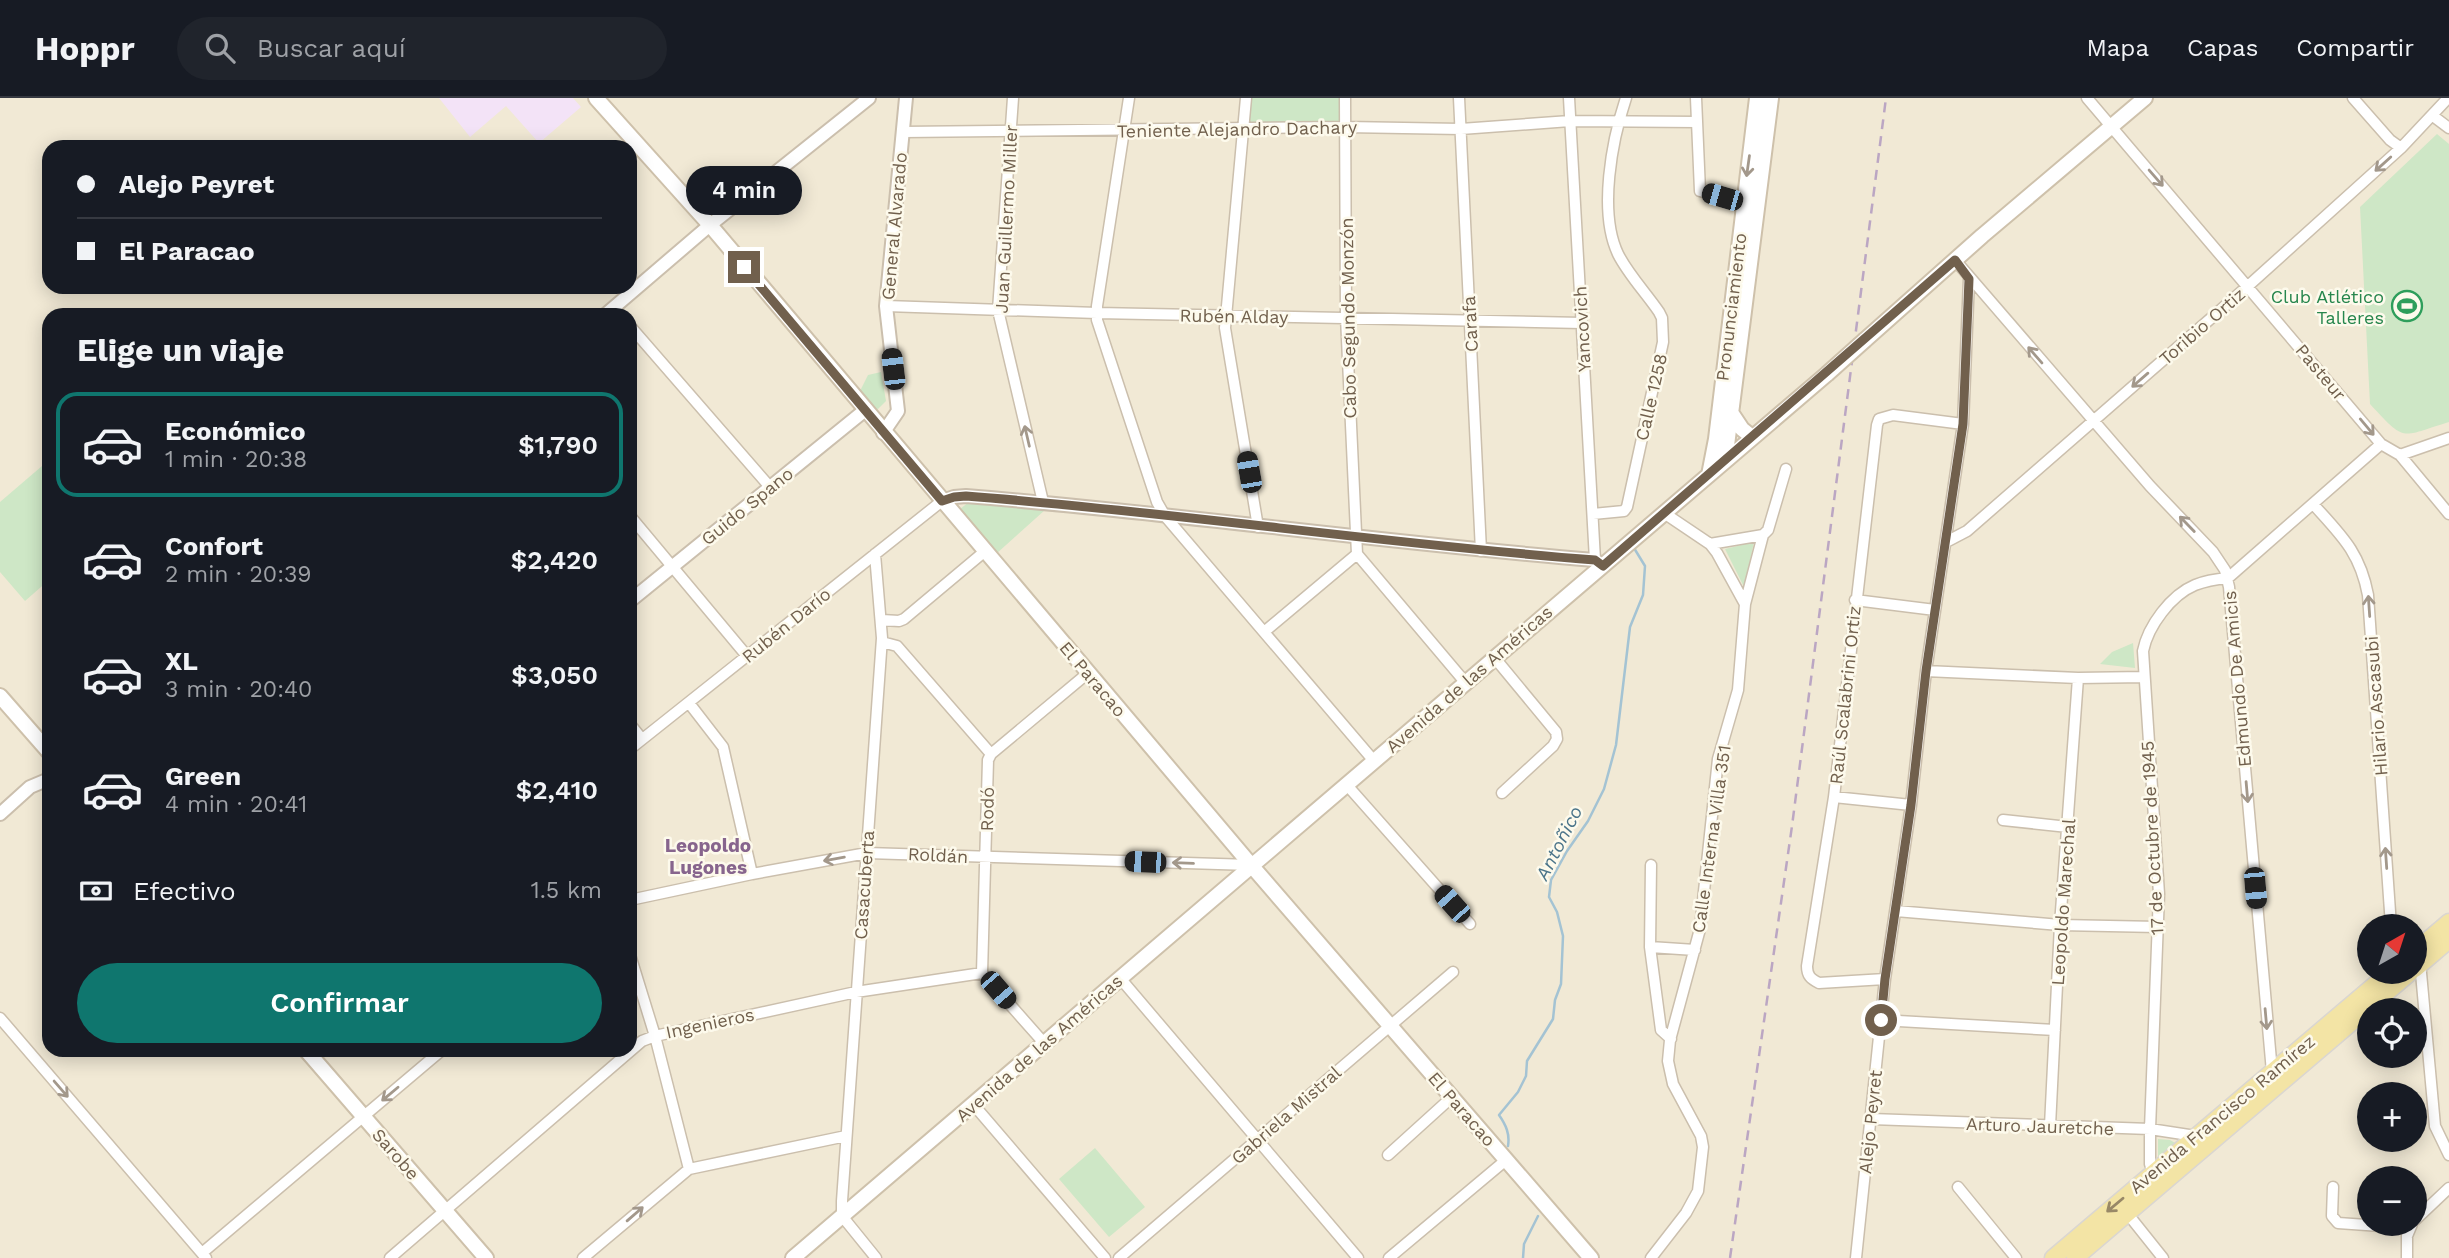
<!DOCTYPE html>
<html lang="es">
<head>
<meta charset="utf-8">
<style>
  :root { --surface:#171b24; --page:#20242c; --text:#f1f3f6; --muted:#9ea1a6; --line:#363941; --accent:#0f766e }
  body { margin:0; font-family:"Work Sans",sans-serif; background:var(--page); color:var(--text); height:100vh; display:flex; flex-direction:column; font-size:26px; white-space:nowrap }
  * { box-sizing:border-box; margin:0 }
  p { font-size:23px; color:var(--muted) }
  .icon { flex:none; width:38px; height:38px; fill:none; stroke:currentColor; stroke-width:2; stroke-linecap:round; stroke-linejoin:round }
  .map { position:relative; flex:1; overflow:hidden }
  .side { position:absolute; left:42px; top:210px; width:595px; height:749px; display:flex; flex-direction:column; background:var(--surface); border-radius:21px; box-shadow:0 4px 18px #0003 }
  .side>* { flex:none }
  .banner { position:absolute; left:42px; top:42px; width:595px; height:154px; border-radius:21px; box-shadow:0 4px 18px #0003; display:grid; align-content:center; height:154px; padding:0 35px; background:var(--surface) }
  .needle { width:46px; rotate:39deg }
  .tools { position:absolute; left:2357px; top:816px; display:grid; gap:14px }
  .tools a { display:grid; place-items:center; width:70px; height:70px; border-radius:50%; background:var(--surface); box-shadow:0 4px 18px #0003; font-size:35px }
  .end { position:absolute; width:32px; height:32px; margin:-16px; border:9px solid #71604d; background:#fff; box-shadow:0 0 0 4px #fff }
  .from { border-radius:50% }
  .bubble { position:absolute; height:49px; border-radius:24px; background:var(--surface); box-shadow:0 4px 18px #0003; font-size:23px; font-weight:600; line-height:49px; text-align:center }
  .car { position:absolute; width:21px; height:42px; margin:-21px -10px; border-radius:9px; box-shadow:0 0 5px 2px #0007; background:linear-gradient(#222 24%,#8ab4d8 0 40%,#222 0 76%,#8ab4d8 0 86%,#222 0) }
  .banner b { display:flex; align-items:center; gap:24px; height:66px; font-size:26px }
  .banner b+b { border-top:2px solid var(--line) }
  .banner i { width:18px; height:18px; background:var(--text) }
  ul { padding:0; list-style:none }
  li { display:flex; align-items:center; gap:21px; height:105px; margin:0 14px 10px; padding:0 21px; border:4px solid transparent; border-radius:21px }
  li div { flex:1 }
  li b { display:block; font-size:26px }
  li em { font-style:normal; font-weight:600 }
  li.active { border-color:var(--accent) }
  li>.icon { width:63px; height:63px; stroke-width:1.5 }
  h2 { padding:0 35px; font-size:32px; line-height:84px }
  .pay { display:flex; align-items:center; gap:18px; height:77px; padding:0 35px; font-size:26px }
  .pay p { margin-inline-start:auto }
  .primary-button { display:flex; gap:14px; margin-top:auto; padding:14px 35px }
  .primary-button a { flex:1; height:80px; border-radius:42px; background:var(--accent); color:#fff; font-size:28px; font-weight:600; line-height:80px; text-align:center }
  header { display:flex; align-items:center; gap:42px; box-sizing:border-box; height:98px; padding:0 35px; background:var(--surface); border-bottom:2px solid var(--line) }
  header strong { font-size:33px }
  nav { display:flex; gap:38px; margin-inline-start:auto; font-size:24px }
  .search { width:490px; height:63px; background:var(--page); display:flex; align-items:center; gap:18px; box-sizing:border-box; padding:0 24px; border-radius:38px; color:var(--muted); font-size:26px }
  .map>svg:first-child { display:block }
  .residential { fill:#f1e9d5; fill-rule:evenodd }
  .education { fill:#f3e3f7 }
  .green { fill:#cee7c6 }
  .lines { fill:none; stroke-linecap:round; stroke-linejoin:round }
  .stream { stroke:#a4c3d3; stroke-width:2.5 }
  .minor-casing { stroke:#cbbfad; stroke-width:13 }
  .tertiary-casing { stroke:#cbbfad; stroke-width:16 }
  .secondary-casing { stroke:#cec1ab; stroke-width:18 }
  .primary-casing { stroke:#dad6d1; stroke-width:19 }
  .minor { stroke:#fff; stroke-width:10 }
  .tertiary { stroke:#fff; stroke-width:12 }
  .secondary { stroke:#fff; stroke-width:14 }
  .primary { stroke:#f3e4a5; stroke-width:16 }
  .rail { stroke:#bba6c3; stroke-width:2.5; stroke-dasharray:10 7; stroke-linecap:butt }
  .secondary-bridge-casing { stroke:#cec1ab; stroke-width:18; stroke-linecap:butt }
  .secondary-bridge { stroke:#fff; stroke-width:14 }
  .oneway { stroke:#a3988b }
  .oneway2 { stroke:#988867 }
  .route { stroke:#71604d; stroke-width:9 }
  .labels { text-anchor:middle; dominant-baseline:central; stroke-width:5; stroke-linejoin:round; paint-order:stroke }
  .street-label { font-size:18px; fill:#71604d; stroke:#fdfaec }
  .leisure-label { font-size:18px; fill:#27864d; stroke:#fdfaec; text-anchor:end }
  .water-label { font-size:19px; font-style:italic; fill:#4c758a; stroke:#fdfaec }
  .neighbourhood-label { font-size:19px; font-weight:bold; fill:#87658d; stroke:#fdfaec }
</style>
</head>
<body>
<header>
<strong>Hoppr</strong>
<div class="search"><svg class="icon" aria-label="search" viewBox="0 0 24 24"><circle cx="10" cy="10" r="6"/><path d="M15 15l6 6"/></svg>Buscar aquí</div>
<nav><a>Mapa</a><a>Capas</a><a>Compartir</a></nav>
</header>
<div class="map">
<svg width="2449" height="1160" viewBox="0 0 2449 1160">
  <rect width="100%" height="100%" fill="#faf6e6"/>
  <path class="residential" d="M0,0H2449V1160H0ZM49,49H630V189H49ZM49,217H630V952H49ZM2370,828H2415V873H2370ZM2370,912H2415V957H2370ZM2370,996H2415V1041H2370ZM2370,1080H2415V1125H2370Z"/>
  <path class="education" d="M439,0H573L581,9L539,45L506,8L470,39Z"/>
  <path class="green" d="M1246,0H1345L1346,29L1243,31Z
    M2437,36L2449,46V324C2400,339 2406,345 2370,306L2360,109Z
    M881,274L886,303L878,311L872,310L860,293L868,277Z
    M49,362V482L25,503L0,474V404Z
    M969,404L1045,412L996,456L960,411Z
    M1754,444L1744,489L1725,451Z
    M2133,545L2135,570L2100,566L2112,554Z
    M2158,1041L2170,1042L2177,1046L2158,1064Z
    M1095,1050L1145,1109L1109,1139L1059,1081Z"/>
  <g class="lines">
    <path class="stream" d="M1508,1048C1510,1036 1506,1027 1499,1017L1518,994L1526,978L1527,963L1553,921L1555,902L1561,886L1563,838L1557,814L1549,799L1551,782L1567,753L1588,723L1604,691L1616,647L1630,529L1643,497L1645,468L1634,450
      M1523,1160L1524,1146L1538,1118"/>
    <g class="minor-casing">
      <path id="minor" d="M1013,0L998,212L1043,404
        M1129,0L1097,208V222L1157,404L1165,418L1374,663
        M1246,0L1225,230L1258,429
        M1459,0L1481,453
        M1569,0L1595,462
        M1696,0L1700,93L1743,105
        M2087,0L2381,346L2400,357L2449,416
        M2353,0L2390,42L2401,50
        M2433,18L2449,30
        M903,34L1346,29L1461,31L1570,23L1697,24
        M1955,162L2150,388L2213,454L2225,472L2229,489L2272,974
        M886,208L1097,215L1582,225
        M630,228L770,389
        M2400,357L2449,340
        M2313,406C2341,437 2360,454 2368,497L2391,828
        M1593,416L1624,413L1627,409L1663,244L1662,220L1659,214C1646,195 1628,176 1618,156C1598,114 1612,42 1626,0
        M630,418L747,558
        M1946,444L1967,433L2248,188L2401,50L2448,0
        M1710,446L1763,437
        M875,456L882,540L842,1103V1118L876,1160
        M1357,456L1465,584
        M2228,480L2381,346
        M1855,502L1935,512
        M1745,506L1763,437L1768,432L1786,371
        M882,522L899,523L904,521L984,454
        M1264,534L1357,456L1346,219L1345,0
        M882,544L897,548L991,656
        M1494,559L1556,634L1557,641L1553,648L1502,695
        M1926,573L2078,580L2144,579
        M689,605L723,649L752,776
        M630,626L642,641
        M630,651L942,403
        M991,656L988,662L982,875L1044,945
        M991,656L1088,575
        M1346,686L1470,826
        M1834,699L1911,707
        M2003,722L2068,729
        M1651,767L1650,849L1661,932L1671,941
        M630,802L752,776L867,755L1251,767
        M1896,813L2060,827L2158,829
        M1650,849L1695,852
        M630,857L655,938L689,1071
        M2420,864L2435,1028L2449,1057
        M1120,880L1358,1160
        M1885,881L1819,885C1811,881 1807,878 1807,868L1834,699L1877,327L1879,321L1893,317L1963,326
        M0,920L206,1160
        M1881,922L2055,932
        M973,1006L1105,1160
        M1871,1021L2150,1031L2189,1037L2197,1042
        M2050,1028L2060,827L2078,580
        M1388,1057L1452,999
        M2154,1078L2150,1066V1031L2159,796L2143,553C2148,528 2171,497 2195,487C2205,483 2217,481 2228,480
        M1958,1089L2016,1160
        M2333,1089L2332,1118L2338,1125L2409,1130
        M2127,1115L2163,1160
        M2415,1122L2449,1090
        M202,1155L442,952
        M390,1160L642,943L655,938L856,894L982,875
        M583,1160L689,1071L846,1038
        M1119,1160L1453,874
        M1389,1160L1506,1062
        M1651,1160L1686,1115L1698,1093L1703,1049L1701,1038L1673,986L1668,963L1670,942L1700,831L1718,661L1738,592L1745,506L1717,455L1710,446L1664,415
        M1856,1160L1885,881L1911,707L1926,573L1963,326L1969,181
        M2407,1160V1138L2412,1126"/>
    </g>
    <g class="tertiary-casing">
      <path id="tertiary" d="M605,217L710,127L869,0
        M883,335L898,313L886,208L906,0
        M942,403L954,399L966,398C1176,415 1385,445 1595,462L1603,468
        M630,503L864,313
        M0,716L30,689L49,681"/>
    </g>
    <g class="secondary-casing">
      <path id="secondary" d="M596,0L710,127L1251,767L1591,1160
        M1865,242L1982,138L2145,0
        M1730,313L1742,331L1752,339
        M1725,363L1771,0
        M1709,377L1716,341L1757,0
        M0,598L49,654
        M306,952L486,1160
        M793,1160L1827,276"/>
    </g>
    <g class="primary-casing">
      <path id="primary" d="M2415,853L2449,824
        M2415,871L2449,842
        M2053,1160L2391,873
        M2075,1160L2412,873"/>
    </g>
    <use href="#minor" class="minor"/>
    <use href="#tertiary" class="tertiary"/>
    <use href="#secondary" class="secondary"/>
    <use href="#primary" class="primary"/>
    <path class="rail" d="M1730,1160L1792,728L1886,0"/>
    <g class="secondary-bridge-casing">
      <path id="secondary-bridge" d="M1827,276L1865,242"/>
    </g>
    <use href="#secondary-bridge" class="secondary-bridge"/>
  </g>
  <defs><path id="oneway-shaft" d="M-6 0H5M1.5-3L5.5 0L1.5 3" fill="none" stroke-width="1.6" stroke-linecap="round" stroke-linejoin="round" transform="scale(1.75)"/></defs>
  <g class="oneway">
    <use href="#oneway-shaft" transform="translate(2383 66) rotate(138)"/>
    <use href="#oneway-shaft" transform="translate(1748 68) rotate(98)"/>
    <use href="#oneway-shaft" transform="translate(2156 80) rotate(49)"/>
    <use href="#oneway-shaft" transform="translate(2035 257) rotate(-131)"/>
    <use href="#oneway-shaft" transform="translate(2140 282) rotate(139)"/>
    <use href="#oneway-shaft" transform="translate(2367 329) rotate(50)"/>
    <use href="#oneway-shaft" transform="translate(1027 338) rotate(-103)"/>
    <use href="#oneway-shaft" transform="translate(2187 426) rotate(-134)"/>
    <use href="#oneway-shaft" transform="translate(2369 508) rotate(-94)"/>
    <use href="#oneway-shaft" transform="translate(2247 694) rotate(85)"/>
    <use href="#oneway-shaft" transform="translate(2386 760) rotate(-94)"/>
    <use href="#oneway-shaft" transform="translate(834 761) rotate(170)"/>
    <use href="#oneway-shaft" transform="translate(1183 765) rotate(-178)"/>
    <use href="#oneway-shaft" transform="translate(2266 921) rotate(85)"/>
    <use href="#oneway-shaft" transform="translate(61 991) rotate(49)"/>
    <use href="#oneway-shaft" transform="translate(390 996) rotate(140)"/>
    <use href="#oneway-shaft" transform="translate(635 1116) rotate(-41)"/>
  </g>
  <use class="oneway2" href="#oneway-shaft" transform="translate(2115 1107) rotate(140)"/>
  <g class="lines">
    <path class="route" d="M744,169L942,403L954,399L966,398C1176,414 1384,446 1595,462L1603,468L1955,162L1969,181L1963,326L1926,573L1911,707L1885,881L1881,922"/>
  </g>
  <defs>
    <g id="stadium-ring" transform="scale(1.575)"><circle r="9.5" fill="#fdfaec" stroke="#2e9e5b" stroke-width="1.5"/><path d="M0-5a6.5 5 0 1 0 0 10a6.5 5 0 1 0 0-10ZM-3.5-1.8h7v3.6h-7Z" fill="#2e9e5b"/></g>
  </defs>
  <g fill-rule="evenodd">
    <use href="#stadium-ring" x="2407" y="208"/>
  </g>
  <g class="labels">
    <g class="street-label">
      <text transform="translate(1237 31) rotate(-1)">Teniente Alejandro Dachary</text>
      <text transform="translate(1006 121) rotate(-87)">Juan Guillermo Miller</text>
      <text transform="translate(894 128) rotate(-85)">General Alvarado</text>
      <text transform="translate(1731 209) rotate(-83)">Pronunciamiento</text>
      <text transform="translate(1234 218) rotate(1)">Rubén Alday</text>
      <text transform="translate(1348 220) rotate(-91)">Cabo Segundo Monzón</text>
      <text transform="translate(1470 226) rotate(-93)">Carafa</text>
      <text transform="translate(2202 228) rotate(-41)">Toribio Ortiz</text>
      <text transform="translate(1582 231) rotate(-93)">Yancovich</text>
      <text transform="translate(2321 274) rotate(50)">Pasteur</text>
      <text transform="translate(1651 299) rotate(-77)">Calle 1258</text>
      <text transform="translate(747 408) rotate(-39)">Guido Spano</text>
      <text transform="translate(786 527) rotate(-39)">Rubén Darío</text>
      <text transform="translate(1093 581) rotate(50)">El Paracao</text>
      <text transform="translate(1469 581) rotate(-41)">Avenida de las Américas</text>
      <text transform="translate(2237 581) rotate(-95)">Edmundo De Amicis</text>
      <text transform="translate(1845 597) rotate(-84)">Raúl Scalabrini Ortiz</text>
      <text transform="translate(2376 608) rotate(-94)">Hilario Ascasubi</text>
      <text transform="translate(987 711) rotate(-89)">Rodó</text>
      <text transform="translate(2152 740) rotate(-93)">17 de Octubre de 1945</text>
      <text transform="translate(1711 741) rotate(-82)">Calle Interna Villa 351</text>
      <text transform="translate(938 757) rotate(3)">Roldán</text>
      <text transform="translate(864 787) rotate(-86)">Casacuberta</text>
      <text transform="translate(2063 804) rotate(-86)">Leopoldo Marechal</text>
      <text transform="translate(710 925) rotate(-12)">Ingenieros</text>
      <text transform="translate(1039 950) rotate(-41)">Avenida de las Américas</text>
      <text transform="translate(1462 1011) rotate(49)">El Paracao</text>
      <text transform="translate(2222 1016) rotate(-40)">Avenida Francisco Ramírez</text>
      <text transform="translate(1286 1017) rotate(-41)">Gabriela Mistral</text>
      <text transform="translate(1870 1024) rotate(-84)">Alejo Peyret</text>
      <text transform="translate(2040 1028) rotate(2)">Arturo Jauretche</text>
      <text transform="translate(396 1056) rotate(49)">Sarobe</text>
    </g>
    <g class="leisure-label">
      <text x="2384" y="198">Club Atlético<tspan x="2384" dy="21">Talleres</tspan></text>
    </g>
    <g class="water-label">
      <text transform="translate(1559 745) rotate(-63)">Antoñico</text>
    </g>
    <g class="neighbourhood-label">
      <text x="708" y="747">Leopoldo<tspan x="708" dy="22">Lugones</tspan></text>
    </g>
  </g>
</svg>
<div class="tools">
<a><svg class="needle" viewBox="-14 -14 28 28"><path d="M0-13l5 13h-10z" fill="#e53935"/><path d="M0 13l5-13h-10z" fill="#9ea1a6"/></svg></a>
<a><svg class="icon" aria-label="locate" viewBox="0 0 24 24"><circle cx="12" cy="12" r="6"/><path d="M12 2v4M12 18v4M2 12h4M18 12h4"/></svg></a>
<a>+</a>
<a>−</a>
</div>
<i class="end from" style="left:1881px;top:922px"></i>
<i class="end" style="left:744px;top:169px"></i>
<div class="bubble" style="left:686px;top:68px;width:116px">4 min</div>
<i class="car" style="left:1722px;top:99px;rotate:286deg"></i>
<i class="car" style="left:893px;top:271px;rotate:353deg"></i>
<i class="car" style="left:1249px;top:374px;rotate:350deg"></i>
<i class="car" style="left:1145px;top:764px;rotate:272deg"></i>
<i class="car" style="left:2255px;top:790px;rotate:175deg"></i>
<i class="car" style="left:1452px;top:806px;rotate:318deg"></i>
<i class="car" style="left:998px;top:892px;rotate:139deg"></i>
<div class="banner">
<b><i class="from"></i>Alejo Peyret</b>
<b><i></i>El Paracao</b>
</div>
<section class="side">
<h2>Elige un viaje</h2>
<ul>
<li class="active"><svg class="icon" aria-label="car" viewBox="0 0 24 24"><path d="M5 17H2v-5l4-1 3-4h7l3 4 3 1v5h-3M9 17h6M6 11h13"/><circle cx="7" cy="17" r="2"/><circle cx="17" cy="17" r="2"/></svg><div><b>Económico</b><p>1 min · 20:38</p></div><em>$1,790</em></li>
<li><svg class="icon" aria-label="car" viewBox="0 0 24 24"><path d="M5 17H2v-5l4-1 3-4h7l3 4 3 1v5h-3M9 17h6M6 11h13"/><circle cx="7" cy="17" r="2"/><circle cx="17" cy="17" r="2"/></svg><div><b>Confort</b><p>2 min · 20:39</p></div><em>$2,420</em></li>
<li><svg class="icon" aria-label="car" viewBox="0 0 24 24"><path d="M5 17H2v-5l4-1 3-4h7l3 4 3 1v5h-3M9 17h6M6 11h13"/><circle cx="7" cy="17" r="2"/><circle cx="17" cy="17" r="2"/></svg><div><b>XL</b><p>3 min · 20:40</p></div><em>$3,050</em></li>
<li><svg class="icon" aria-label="car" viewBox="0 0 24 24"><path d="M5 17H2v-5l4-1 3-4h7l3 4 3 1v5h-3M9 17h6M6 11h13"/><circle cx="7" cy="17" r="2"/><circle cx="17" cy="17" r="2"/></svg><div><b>Green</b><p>4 min · 20:41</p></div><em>$2,410</em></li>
</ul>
<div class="pay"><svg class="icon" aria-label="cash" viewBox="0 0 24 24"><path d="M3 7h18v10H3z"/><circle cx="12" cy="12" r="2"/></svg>Efectivo<p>1.5 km</p></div>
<div class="primary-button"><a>Confirmar</a></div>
</section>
</div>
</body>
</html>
